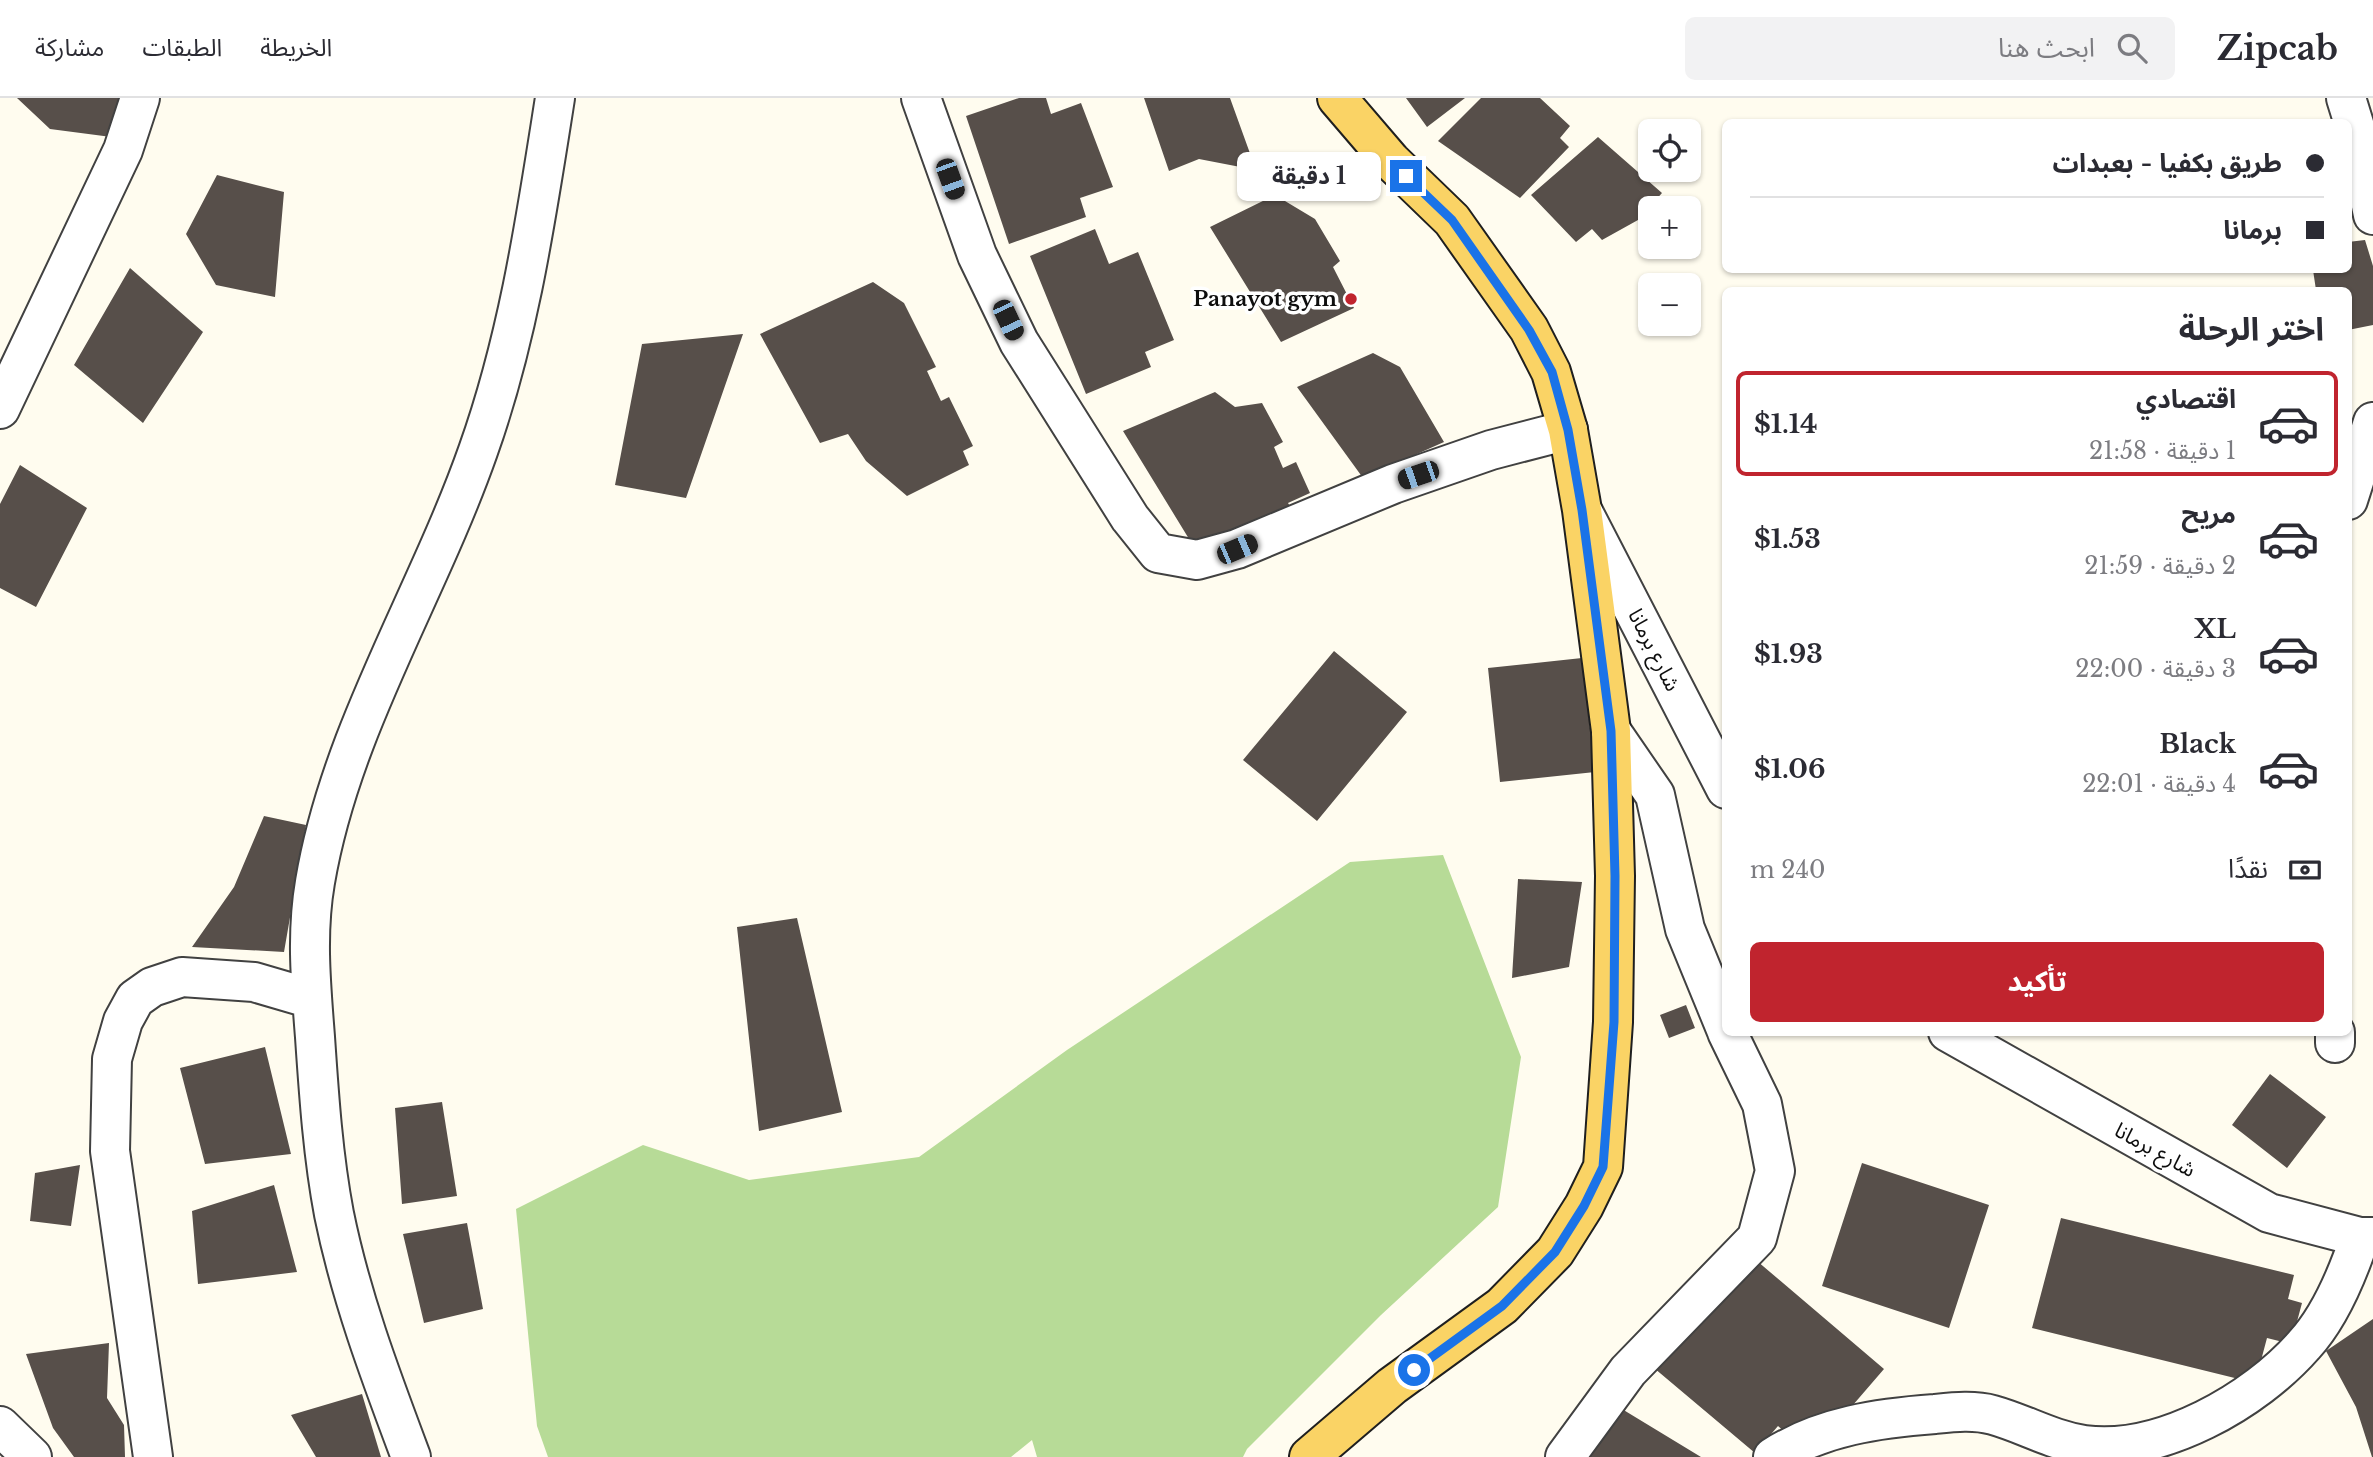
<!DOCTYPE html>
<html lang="ar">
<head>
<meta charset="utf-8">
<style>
  :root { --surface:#fff; --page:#f2f2f3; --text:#2b2b33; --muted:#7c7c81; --line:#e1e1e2; --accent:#c0242e }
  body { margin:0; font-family:"Libre Baskerville","Noto Sans Arabic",serif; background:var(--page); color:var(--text); direction:rtl; height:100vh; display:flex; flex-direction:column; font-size:26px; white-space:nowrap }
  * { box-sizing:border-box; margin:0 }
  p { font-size:23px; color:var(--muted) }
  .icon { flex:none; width:38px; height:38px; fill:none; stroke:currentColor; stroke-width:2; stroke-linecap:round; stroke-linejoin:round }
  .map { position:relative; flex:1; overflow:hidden; direction:ltr }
  .sheet { position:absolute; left:1722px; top:189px; width:630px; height:749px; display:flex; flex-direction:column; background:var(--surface); border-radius:10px; box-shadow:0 2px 5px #0004; direction:rtl }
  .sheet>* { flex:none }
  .banner { position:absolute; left:1722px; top:21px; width:630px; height:154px; border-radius:10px; box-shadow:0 2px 5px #0004; direction:rtl; display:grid; align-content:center; height:154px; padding:0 28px; background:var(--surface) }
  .controls { position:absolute; left:1638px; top:21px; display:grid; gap:14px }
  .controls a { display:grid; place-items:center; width:63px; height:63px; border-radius:10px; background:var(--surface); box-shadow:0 2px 5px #0004; font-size:35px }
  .end { position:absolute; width:32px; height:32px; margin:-16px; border:9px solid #1a73e8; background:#fff; box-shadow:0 0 0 4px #fff }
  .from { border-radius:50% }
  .bubble { position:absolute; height:49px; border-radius:10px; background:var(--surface); box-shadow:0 2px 5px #0004; font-size:23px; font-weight:700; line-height:49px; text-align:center; direction:rtl }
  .car { position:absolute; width:21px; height:42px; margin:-21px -10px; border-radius:9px; box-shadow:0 0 5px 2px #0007; background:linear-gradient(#222 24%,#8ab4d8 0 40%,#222 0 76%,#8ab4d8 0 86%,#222 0) }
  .banner b { display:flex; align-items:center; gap:24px; height:66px; font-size:26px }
  .banner b+b { border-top:2px solid var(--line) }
  .banner i { width:18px; height:18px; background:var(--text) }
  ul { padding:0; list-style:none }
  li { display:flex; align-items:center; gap:21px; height:105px; margin:0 14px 10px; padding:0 14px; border:4px solid transparent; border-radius:10px }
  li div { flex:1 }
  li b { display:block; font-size:26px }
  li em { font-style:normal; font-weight:700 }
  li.current { border-color:var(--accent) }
  li>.icon { width:63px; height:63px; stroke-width:1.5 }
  h2 { padding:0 28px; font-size:32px; line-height:84px }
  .pay { display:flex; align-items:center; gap:18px; height:77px; padding:0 28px; font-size:26px }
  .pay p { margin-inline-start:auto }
  .primary-button { display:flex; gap:14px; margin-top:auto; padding:14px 28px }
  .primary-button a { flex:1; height:80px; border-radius:10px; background:var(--accent); color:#fff; font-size:28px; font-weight:700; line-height:80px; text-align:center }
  header { display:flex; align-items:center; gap:42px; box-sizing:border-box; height:98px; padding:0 35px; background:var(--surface); border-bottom:2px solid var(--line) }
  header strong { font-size:33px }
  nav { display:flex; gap:38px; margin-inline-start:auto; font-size:24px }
  .search { width:490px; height:63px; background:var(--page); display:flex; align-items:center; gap:18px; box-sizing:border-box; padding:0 24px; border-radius:10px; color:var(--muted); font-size:26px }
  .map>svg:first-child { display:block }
  .forest { fill:#b7db97 }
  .building { fill:#574f4a }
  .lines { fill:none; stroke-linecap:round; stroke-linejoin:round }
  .minor-casing { stroke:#414141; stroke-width:42 }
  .major-casing { stroke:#1f1f1f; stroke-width:42 }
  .minor { stroke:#fff; stroke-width:38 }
  .major { stroke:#fad365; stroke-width:38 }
  .route { stroke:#1a73e8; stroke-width:9 }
  .poi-dot { fill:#c0242e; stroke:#fff; stroke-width:2.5 }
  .labels { text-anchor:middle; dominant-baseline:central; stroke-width:7; stroke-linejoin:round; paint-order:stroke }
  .poi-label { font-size:21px; font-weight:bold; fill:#0e0e0e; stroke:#fff; text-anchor:end }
  .street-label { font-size:21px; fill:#0e0e0e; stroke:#fff }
</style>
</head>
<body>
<header>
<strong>Zipcab</strong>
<div class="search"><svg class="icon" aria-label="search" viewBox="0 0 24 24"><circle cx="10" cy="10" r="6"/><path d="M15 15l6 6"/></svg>ابحث هنا</div>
<nav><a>الخريطة</a><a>الطبقات</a><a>مشاركة</a></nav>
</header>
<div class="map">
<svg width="2373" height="1359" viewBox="0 0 2373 1359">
  <rect width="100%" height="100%" fill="#fffcef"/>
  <path class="forest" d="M1443,757L1521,959L1498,1109L1381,1217L1247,1351L1243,1359H1037L1032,1342L1011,1359H548L537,1328L516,1111L643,1047L749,1082L919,1059L1067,952L1350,764Z"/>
  <path class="building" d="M17,0H125L119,40L50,31Z
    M1019,0H1046L1051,16L1081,5L1113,89L1080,100L1086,119L1009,146L966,18Z
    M1144,0H1230L1256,72L1199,61L1169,73Z
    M1406,0H1465L1427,29Z
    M1481,0H1540L1570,28L1560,40L1569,49L1520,100L1438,43Z
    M1598,39L1662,95L1638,122L1602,142L1592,131L1576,144L1531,97Z
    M217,77L284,94L275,199L216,187L186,136Z
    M1275,97L1315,121L1340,163L1333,169L1354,210L1281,244L1210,129Z
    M1095,131L1109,166L1138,154L1174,242L1145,254L1151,269L1086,296L1030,158Z
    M2365,142L2373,168V227L2348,232V192H2316L2313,172H2348V144Z
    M130,170L203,234L143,325L74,267Z
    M873,184L904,205L936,269L927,273L941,303L949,299L973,348L963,353L969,367L907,398L866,363L848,336L820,345L760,236Z
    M743,236L686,400L615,387L642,246Z
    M1373,255L1400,269L1444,344L1363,380L1297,289Z
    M1215,294L1235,309L1262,305L1283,344L1274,349L1283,370L1296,364L1310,395L1288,405L1291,410L1197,454L1123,333Z
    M20,367L87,410L36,509L0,490V406Z
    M1334,553L1407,614L1317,723L1243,662Z
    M1582,560L1595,674L1500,684L1488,570Z
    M264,718L306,727L284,854L192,849L234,789Z
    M1518,781L1582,784L1569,869L1512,880Z
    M797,820L842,1014L759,1033L737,829Z
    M1686,907L1695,930L1669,940L1660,917Z
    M265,949L291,1056L205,1066L180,970Z
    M2270,976L2326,1019L2287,1070L2232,1027Z
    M442,1004L457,1098L402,1106L395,1010Z
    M1862,1065L1989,1107L1949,1230L1822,1188Z
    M80,1067L71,1128L30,1123L35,1075Z
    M274,1087L297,1174L198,1186L192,1113Z
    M2061,1120L2294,1177L2288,1201L2302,1205L2291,1246L2267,1240L2255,1285L2032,1230Z
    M467,1125L483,1211L424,1225L403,1136Z
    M1750,1157L1884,1271L1834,1329L1797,1345L1778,1328L1755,1355L1654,1270Z
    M2373,1221V1359H2372L2356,1309L2326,1253Z
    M109,1245L107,1300L124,1327L125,1359H74L53,1330L26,1256Z
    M362,1296L381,1359H316L291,1317Z
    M1617,1308L1701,1359H1587Z"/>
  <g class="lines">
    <g class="minor-casing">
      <path id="minor" d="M921,0L977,157L1019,244L1130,420L1158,455L1197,462L1237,451L1393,386L1491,352L1568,332
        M2346,0L2355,29L2373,117
        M0,311L123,52L140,0
        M2348,402L2373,324
        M1584,416L1726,691
        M1611,633L1655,697L1685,831L1726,931
        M1948,934L2269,1115L2360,1139H2373
        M2335,934V945
        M0,1328L32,1359
        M153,1359L110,1053L112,961L123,923L135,901L152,889L182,879L254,884L312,901
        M411,1359C381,1279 351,1200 334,1116C323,1058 319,998 315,939C311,887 306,836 315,784C341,631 427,498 478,353C519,238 536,120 555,0
        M1565,1359L1628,1273L1757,1140L1775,1073L1762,1006L1727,934
        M1773,1359C1822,1328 1879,1320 1935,1316C1955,1314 1974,1312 1993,1317C2025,1326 2051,1342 2084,1347C2161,1357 2255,1303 2304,1247C2330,1219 2348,1175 2360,1139"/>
    </g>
    <g class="major-casing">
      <path id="major" d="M1309,1359L1392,1288L1502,1208L1555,1154L1584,1108L1603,1069L1613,924L1615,778L1611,633L1582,412L1568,332L1551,274L1529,231L1452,122L1391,63L1337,0"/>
    </g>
    <use href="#minor" class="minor"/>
    <use href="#major" class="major"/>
  </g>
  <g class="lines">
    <path class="route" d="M1406,78L1452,122L1529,232L1552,274L1568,332L1582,412L1611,633L1615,778L1614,924L1603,1069L1584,1108L1555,1154L1502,1208L1414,1272"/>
  </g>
  <circle class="poi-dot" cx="1351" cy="201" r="7"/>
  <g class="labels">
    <g class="poi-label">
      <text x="1337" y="201">Panayot gym</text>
    </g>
    <g class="street-label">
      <text transform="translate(1654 552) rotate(63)">شارع برمانا</text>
      <text transform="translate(2155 1052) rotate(29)">شارع برمانا</text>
    </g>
  </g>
</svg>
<div class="controls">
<a><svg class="icon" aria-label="locate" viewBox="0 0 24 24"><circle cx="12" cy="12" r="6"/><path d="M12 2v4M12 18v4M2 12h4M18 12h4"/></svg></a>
<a>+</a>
<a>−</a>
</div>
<i class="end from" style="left:1414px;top:1272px"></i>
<i class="end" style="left:1406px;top:78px"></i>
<div class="bubble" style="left:1237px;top:54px;width:144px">1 دقيقة</div>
<i class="car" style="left:950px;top:81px;rotate:160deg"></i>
<i class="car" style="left:1008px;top:222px;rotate:155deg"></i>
<i class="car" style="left:1418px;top:377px;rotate:251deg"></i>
<i class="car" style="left:1237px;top:451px;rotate:67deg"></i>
<div class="banner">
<b><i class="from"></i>طريق بكفيا - بعبدات</b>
<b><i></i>برمانا</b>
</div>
<section class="sheet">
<h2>اختر الرحلة</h2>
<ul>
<li class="current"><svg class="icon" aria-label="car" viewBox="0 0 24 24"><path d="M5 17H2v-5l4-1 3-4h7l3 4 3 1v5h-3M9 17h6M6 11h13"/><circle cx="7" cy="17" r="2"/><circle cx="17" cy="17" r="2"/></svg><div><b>اقتصادي</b><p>1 دقيقة · 21:58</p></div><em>$1.14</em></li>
<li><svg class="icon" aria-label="car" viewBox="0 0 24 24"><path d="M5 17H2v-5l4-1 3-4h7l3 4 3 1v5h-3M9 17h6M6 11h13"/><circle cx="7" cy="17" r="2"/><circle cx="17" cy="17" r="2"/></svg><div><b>مريح</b><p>2 دقيقة · 21:59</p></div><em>$1.53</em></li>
<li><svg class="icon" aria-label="car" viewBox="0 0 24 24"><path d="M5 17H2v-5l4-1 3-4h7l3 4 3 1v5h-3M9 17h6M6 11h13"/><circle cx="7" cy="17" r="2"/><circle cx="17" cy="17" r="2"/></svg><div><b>XL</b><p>3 دقيقة · 22:00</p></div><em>$1.93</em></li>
<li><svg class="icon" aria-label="car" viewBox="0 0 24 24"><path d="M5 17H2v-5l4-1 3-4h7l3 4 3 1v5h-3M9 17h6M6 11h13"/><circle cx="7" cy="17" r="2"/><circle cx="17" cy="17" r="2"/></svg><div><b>Black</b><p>4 دقيقة · 22:01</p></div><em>$1.06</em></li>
</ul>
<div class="pay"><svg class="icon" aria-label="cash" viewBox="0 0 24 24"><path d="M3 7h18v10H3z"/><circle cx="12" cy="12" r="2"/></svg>نقدًا<p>240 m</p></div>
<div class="primary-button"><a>تأكيد</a></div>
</section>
</div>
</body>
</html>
